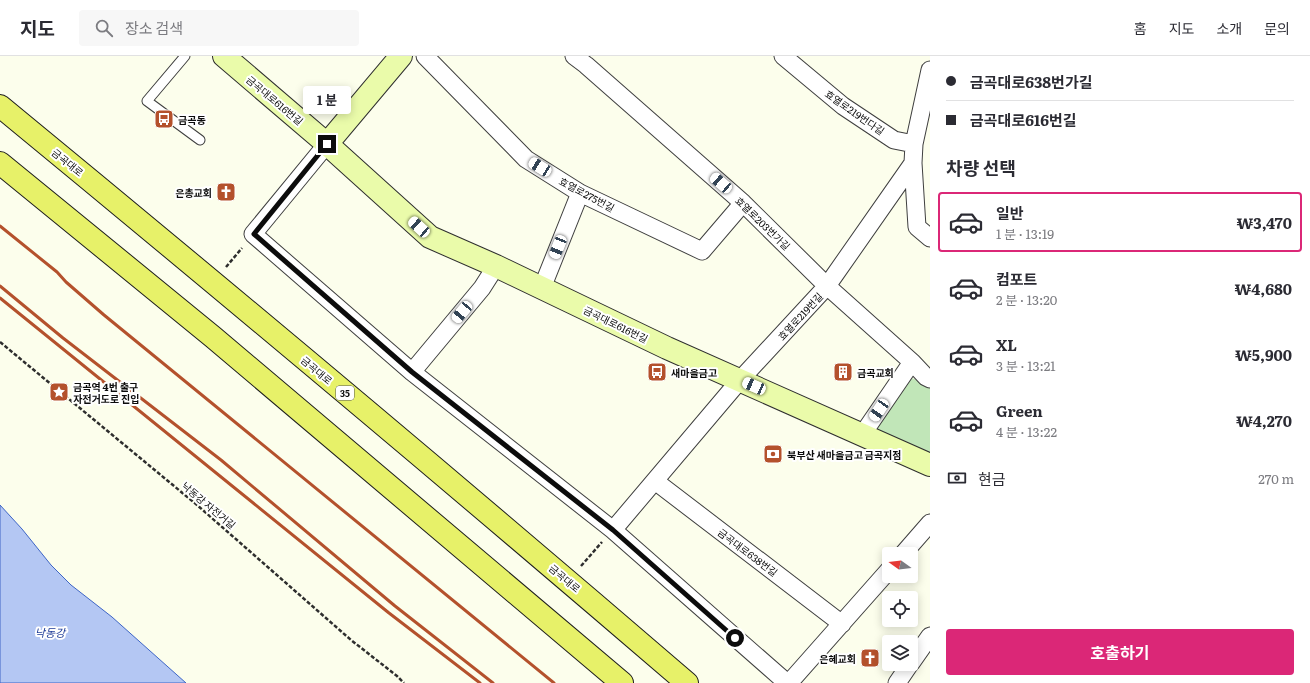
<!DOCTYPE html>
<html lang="ko">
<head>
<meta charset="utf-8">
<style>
  :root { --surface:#fff; --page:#f7f7f7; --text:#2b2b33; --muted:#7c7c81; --line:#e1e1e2; --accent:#db2777 }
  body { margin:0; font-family:Literata,"Noto Sans KR",serif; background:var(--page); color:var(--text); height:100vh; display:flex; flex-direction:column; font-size:15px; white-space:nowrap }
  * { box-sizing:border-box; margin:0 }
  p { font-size:13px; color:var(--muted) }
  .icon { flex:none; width:22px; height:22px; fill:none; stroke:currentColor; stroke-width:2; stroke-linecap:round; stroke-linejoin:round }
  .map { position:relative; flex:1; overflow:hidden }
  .drawer { display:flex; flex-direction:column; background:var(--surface); width:380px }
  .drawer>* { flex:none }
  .top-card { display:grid; align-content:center; height:88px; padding:0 16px; background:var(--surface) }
  .needle { width:26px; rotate:285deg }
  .controls { position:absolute; left:882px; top:491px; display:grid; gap:8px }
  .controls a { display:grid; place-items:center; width:36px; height:36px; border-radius:4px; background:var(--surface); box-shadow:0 2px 10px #0003; font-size:20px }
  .end { position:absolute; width:18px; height:18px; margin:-9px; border:5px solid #0c0c0c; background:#fff; box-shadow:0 0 0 2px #fff }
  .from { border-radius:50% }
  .bubble { position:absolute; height:28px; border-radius:4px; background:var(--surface); box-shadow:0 2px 10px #0003; font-size:13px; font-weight:700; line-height:28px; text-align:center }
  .car { position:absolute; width:12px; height:24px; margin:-12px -6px; border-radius:5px; box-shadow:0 0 3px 1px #0007; background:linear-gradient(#fff 24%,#345 0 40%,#fff 0 76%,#345 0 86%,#fff 0) }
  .top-card b { display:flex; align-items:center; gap:14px; height:38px; font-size:15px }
  .top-card b+b { border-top:1px solid var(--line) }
  .top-card i { width:10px; height:10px; background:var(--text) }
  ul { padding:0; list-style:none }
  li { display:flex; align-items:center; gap:12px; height:60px; margin:0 8px 6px; padding:0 8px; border:2px solid transparent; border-radius:4px }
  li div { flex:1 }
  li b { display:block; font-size:15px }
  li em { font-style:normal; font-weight:700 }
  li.on { border-color:var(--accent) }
  li>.icon { width:36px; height:36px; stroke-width:1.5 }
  h2 { padding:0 16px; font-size:18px; line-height:48px }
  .pay { display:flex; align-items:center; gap:10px; height:44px; padding:0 16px; font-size:15px }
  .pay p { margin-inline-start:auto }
  .button { display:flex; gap:8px; margin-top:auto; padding:8px 16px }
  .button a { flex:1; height:46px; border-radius:4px; background:var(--accent); color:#fff; font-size:16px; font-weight:700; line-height:46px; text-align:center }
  header { display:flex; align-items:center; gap:24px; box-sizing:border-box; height:56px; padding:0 20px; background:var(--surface); border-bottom:1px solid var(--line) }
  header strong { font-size:19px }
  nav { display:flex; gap:22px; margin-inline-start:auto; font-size:14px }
  .search { width:280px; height:36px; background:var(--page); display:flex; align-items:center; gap:10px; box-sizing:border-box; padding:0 14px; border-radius:4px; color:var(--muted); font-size:15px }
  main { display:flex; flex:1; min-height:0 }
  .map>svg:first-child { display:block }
  .green { fill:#c1e6b8 }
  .water { fill:#b4c7f3; stroke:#3e65c6 }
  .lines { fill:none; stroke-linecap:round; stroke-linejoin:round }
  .lane-casing { stroke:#3f3f3f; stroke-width:11 }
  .street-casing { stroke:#3f3f3f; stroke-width:19 }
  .secondary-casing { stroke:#2e2e2e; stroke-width:24 }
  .primary-casing { stroke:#1d1d1d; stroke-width:24 }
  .path { stroke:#2e2e2e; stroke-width:2.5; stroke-dasharray:4 2; stroke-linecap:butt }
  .lane { stroke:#fff; stroke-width:9 }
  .street { stroke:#fff; stroke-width:17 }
  .secondary { stroke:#eafbaa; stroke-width:22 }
  .primary { stroke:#e7f169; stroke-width:22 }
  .rail { stroke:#b4512c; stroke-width:3 }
  .route { stroke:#0c0c0c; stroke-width:5 }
  .labels { text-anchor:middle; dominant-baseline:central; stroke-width:4; stroke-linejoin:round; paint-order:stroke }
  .shield { fill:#fff; stroke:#555; stroke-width:1 }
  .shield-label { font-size:9px; font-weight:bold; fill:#0c0c0c }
  .street-label { font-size:10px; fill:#0c0c0c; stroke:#fff }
  .poi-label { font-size:10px; font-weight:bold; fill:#0c0c0c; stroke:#fff; text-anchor:start }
  .water-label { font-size:11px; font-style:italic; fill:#1c3a97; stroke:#fff }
</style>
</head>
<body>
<header>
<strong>지도</strong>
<div class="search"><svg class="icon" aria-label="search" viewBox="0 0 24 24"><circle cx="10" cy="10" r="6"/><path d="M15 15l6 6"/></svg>장소 검색</div>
<nav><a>홈</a><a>지도</a><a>소개</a><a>문의</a></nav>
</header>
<main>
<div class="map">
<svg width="930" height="627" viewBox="0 0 930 627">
  <rect width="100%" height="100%" fill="#fcfeec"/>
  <path class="green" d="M909,321L930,329V411L874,374Z"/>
  <path class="water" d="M0,449L22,473L51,509L71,529L112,561L186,627H0Z"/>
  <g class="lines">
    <g class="lane-casing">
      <path id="lane" d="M185,0L147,45L200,84"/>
    </g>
    <g class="street-casing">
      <path id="street" d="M425,0L526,103L580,137L702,195L743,147
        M574,0L586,9L743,147L827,230L912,306L926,321L930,323
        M783,0L843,50L894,84L914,88
        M327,88L253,178L412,316L613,474L787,627
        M913,107L917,171L930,182
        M542,232L580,137
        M412,316L482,232L496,210
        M862,379L912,306
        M655,425L842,568
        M613,474L740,324L827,230L913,107L914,88L930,14
        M903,498L930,467
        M911,607L930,580
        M789,627L889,514
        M897,627L910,608"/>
    </g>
    <g class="secondary-casing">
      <path id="secondary" d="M224,0L327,88L430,181L496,210L667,292L930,409
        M327,88L401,0"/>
    </g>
    <g class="primary-casing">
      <path id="primary" d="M0,50C231,240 460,432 687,627
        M0,107L213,281L622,627"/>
    </g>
    <path class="path" d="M226,211L242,192
      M0,286L197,449L351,584L397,620L404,627
      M581,510L602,486"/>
    <use href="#lane" class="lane"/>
    <use href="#street" class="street"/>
    <use href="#secondary" class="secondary"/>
    <use href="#primary" class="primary"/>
    <path class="rail" d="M0,170L57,216L66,226L104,259L554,627
      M0,230L63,282L221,404L395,550L493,627
      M0,242L389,557L480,627"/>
  </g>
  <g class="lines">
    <path class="route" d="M327,88L254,178L412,316L613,474L735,582"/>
  </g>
  <defs>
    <g id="bus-square" transform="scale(1)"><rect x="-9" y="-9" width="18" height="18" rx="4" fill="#b4512c" stroke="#fff"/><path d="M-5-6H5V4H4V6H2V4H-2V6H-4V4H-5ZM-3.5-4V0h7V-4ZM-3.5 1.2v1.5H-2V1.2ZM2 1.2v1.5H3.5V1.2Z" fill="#fff"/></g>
    <g id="church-square" transform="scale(1)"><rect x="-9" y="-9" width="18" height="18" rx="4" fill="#b4512c" stroke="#fff"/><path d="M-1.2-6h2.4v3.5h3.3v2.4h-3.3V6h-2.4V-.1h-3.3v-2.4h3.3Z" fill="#fff"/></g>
    <g id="building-square" transform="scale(1)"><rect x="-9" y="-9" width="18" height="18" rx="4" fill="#b4512c" stroke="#fff"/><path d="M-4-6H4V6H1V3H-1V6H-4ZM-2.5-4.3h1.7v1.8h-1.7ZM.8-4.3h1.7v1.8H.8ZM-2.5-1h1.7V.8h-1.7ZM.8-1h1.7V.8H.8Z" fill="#fff"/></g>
    <g id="sight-square" transform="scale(1)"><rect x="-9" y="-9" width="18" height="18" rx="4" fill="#b4512c" stroke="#fff"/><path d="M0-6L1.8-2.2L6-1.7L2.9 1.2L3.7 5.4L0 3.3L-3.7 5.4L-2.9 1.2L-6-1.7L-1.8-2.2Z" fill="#fff"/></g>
    <g id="bank-square" transform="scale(1)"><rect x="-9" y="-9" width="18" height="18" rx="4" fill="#b4512c" stroke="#fff"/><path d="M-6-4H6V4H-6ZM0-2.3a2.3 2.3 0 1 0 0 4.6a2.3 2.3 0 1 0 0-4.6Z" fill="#fff"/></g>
  </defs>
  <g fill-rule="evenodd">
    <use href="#bus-square" x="164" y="63"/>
    <use href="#church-square" x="226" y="136"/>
    <use href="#bus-square" x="657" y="316"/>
    <use href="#building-square" x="843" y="316"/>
    <use href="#sight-square" x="59" y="336"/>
    <use href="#bank-square" x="773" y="398"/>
    <use href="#church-square" x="870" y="602"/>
  </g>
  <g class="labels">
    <rect class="shield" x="336" y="330" width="18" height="14" rx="3"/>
    <g class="shield-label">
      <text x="345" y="337">35</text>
    </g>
    <g class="street-label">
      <text transform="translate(275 44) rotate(40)">금곡대로616번길</text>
      <text transform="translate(855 56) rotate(35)">효열로219번다길</text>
      <text transform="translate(68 106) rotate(39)">금곡대로</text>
      <text transform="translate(587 138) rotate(28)">효열로275번길</text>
      <text transform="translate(763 167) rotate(44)">효열로203번가길</text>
      <text transform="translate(800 260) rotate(-47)">효열로219번길</text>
      <text transform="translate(616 268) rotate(26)">금곡대로616번길</text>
      <text transform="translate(317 314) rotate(40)">금곡대로</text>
      <text transform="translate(209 449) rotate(40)">낙동강 자전거길</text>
      <text transform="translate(748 496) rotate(37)">금곡대로638번길</text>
      <text transform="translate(565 522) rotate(40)">금곡대로</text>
    </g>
    <g class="poi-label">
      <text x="178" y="63">금곡동</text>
      <text x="212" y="136" text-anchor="end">은총교회</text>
      <text x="671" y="316">새마을금고</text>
      <text x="857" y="316">금곡교회</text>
      <text x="73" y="330">금곡역 4번 출구<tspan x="73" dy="12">자전거도로 진입</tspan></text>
      <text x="787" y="398">북부산 새마을금고 금곡지점</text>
      <text x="856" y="602" text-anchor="end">은혜교회</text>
    </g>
    <g class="water-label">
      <text x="50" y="576">낙동강</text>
    </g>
  </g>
</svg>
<div class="controls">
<a><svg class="needle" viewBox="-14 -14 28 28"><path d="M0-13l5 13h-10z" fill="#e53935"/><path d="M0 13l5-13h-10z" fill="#7c7c81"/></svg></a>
<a><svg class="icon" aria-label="locate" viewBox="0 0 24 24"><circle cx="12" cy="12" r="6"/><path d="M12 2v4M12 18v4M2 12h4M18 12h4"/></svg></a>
<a><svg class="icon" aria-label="layers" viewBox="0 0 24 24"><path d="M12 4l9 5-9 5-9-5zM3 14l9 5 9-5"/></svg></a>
</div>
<i class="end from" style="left:735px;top:582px"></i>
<i class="end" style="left:327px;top:88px"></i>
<div class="bubble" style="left:303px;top:30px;width:48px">1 분</div>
<i class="car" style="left:540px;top:111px;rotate:302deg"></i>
<i class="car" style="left:721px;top:127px;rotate:311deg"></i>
<i class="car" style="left:419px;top:171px;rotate:312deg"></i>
<i class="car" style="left:558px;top:191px;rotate:202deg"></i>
<i class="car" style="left:462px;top:256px;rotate:220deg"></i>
<i class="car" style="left:754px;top:330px;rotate:294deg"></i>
<i class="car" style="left:879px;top:354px;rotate:214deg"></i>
</div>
<section class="drawer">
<div class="top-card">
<b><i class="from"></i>금곡대로638번가길</b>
<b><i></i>금곡대로616번길</b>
</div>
<h2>차량 선택</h2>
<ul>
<li class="on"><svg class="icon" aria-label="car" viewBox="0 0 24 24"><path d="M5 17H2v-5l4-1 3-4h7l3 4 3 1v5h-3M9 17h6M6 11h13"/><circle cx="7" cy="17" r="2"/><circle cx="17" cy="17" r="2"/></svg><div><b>일반</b><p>1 분 · 13:19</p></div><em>₩3,470</em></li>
<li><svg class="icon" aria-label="car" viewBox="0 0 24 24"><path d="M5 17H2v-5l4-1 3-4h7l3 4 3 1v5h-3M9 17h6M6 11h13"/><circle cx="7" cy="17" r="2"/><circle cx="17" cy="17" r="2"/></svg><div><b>컴포트</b><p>2 분 · 13:20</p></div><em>₩4,680</em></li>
<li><svg class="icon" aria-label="car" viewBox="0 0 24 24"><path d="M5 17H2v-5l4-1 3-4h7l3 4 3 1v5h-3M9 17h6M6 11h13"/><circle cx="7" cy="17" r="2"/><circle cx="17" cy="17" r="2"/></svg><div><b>XL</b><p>3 분 · 13:21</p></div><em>₩5,900</em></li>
<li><svg class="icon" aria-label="car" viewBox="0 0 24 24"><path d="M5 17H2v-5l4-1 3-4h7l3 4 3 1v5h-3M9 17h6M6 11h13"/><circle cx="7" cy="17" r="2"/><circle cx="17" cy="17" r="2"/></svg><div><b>Green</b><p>4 분 · 13:22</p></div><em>₩4,270</em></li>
</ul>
<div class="pay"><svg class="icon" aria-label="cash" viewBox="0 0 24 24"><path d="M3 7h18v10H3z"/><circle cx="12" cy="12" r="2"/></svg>현금<p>270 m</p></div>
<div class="button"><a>호출하기</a></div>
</section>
</main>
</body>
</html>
